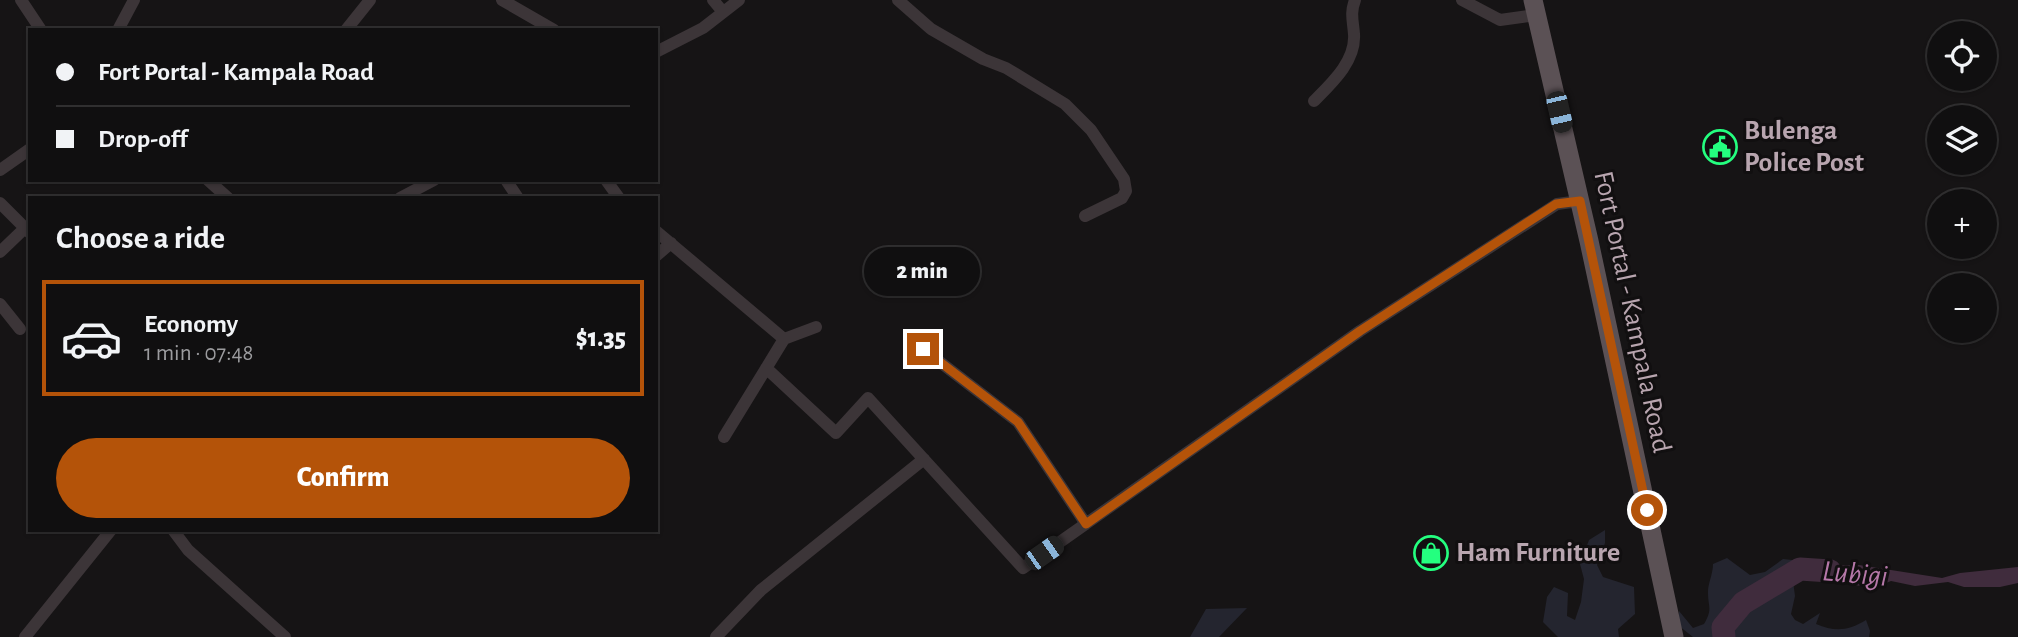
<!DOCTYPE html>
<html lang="en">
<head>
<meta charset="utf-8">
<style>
  :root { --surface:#100f10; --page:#1e1d1e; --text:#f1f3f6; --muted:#9c9c9f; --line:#302f30; --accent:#b45309 }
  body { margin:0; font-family:"Alegreya Sans",sans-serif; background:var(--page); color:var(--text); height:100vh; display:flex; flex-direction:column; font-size:26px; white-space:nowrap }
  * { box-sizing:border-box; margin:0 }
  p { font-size:23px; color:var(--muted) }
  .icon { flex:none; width:38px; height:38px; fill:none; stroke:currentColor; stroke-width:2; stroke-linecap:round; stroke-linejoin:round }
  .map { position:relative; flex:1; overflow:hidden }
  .sheet { position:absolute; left:28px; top:196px; width:630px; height:336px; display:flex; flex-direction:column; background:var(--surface); border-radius:0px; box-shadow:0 2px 5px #0004,0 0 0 2px var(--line) }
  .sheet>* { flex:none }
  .hud { position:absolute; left:28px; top:28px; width:630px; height:154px; border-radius:0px; box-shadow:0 2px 5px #0004,0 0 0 2px var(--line); display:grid; align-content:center; height:154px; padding:0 28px; background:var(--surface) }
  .tools { position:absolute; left:1927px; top:21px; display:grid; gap:14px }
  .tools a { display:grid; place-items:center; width:70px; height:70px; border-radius:50%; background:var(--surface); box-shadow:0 2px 5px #0004,0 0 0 2px var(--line); font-size:35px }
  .end { position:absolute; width:32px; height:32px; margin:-16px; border:9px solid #b45309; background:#fff; box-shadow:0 0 0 4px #fff }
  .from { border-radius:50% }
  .bubble { position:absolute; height:49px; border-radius:24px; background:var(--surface); box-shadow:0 2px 5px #0004,0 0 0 2px var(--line); font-size:23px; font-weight:800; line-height:49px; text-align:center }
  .car { position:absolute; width:21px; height:42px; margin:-21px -10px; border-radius:9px; box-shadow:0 0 5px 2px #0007; background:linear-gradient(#222 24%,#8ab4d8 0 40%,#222 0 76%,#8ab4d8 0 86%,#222 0) }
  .hud b { display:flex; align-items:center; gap:24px; height:66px; font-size:26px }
  .hud b+b { border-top:2px solid var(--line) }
  .hud i { width:18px; height:18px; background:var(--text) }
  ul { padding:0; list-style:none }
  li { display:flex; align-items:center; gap:21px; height:116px; margin:0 14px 10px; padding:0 14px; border:4px solid transparent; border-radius:0px }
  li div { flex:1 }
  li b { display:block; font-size:26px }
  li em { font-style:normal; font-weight:800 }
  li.on { border-color:var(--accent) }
  li>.icon { width:63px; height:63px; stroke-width:1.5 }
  h2 { padding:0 28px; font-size:32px; line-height:84px }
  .cta { display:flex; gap:14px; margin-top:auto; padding:14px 28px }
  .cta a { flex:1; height:80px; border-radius:42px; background:var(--accent); color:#fff; font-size:28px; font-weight:800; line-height:80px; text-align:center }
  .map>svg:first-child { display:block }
  .green { fill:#24252f }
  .water { fill:#402c3d }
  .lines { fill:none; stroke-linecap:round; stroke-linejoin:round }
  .river { stroke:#402c3d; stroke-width:23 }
  .minor { stroke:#3c3538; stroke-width:12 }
  .primary { stroke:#5b5155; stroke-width:19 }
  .route { stroke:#b45309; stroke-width:9 }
  .labels { text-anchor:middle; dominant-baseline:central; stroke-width:6; stroke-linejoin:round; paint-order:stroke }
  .poi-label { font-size:28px; font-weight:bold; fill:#b8a5af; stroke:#110f10; text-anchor:start }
  .street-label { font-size:28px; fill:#b8a5af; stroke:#110f10 }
  .water-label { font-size:30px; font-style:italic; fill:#b678a9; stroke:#110f10 }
</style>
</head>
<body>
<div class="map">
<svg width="2018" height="637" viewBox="0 0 2018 637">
  <rect width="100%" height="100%" fill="#161415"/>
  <path class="green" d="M1605,530V543L1597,565L1603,577L1634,587L1635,614L1618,629L1619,637H1558L1543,622L1547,597L1554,587L1568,593L1567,616L1575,620L1581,602L1584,579L1580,564L1589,540Z
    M1727,558L1750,575L1765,572L1783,559L1802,561L1800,574L1793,581L1795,596L1791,614L1795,620L1803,624L1820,613L1816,624C1835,632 1848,631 1866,620L1870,631L1869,637H1693L1679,626V611L1693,628L1704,624C1713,608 1708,608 1708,592C1708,583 1713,574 1713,564Z
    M1247,608L1219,637H1190L1206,609Z"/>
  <path class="water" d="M1802,561L1825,566L1859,565L1942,578L1960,573L2018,567V583L2000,587H1964L1948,582L1915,586L1891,581L1881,585L1861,586L1807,577L1800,574Z"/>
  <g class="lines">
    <path class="river" d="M1724,637L1723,627L1743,603L1800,569L1830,571"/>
    <path class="minor" d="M21,0L41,30
      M502,0L554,30
      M713,0L723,12
      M898,0L931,29L983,59L1006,68L1065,104L1091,130L1124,179L1126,191L1122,198L1085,216
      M1462,0L1500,20L1536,15
      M118,30L134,0
      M346,30L370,0
      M656,52L703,28L739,0
      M1314,101C1332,83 1356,61 1354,34C1353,21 1350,13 1355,0
      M0,170L30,149
      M208,180L228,198
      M506,180L518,198
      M606,180L619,198
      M400,198L434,180
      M0,203L30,233
      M656,231L784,339
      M0,252L25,228
      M656,256L671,243
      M0,304L20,329
      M923,349L1018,422L1086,524
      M766,368L836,433L868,398L1023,568L1360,331L1557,204L1580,201
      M724,437L784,339L816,327
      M173,530L188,550L285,637
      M25,637L111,530
      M716,637L761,590L924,459"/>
    <path class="primary" d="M1533,0L1589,241L1674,637"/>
  </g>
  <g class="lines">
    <path class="route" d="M923,349L1018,422L1086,524L1360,331L1556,204L1580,201L1647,510"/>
  </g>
  <defs>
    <g id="civic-ring" transform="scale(1.75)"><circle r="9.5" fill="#110f10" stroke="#24ff7f" stroke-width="1.5"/><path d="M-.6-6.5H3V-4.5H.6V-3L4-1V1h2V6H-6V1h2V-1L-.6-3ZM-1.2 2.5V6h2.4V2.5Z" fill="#24ff7f"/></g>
    <g id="shop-ring" transform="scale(1.75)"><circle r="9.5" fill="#110f10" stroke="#24ff7f" stroke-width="1.5"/><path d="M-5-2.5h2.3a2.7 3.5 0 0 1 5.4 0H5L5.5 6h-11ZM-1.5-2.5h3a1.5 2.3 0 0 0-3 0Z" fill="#24ff7f"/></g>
  </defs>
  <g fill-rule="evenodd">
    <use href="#civic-ring" x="1720" y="147"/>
    <use href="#shop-ring" x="1431" y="553"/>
  </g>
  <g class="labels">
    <g class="poi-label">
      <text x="1744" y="131">Bulenga<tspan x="1744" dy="32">Police Post</tspan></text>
      <text x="1456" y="553">Ham Furniture</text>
    </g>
    <g class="street-label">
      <text transform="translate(1632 312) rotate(78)">Fort Portal - Kampala Road</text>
    </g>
    <g class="water-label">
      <text transform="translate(1855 574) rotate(5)">Lubigi</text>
    </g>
  </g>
</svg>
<div class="tools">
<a><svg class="icon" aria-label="locate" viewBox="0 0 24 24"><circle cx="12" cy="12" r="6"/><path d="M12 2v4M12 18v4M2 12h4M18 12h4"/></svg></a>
<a><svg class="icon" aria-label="layers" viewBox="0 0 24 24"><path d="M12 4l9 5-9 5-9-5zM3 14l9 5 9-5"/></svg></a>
<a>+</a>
<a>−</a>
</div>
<i class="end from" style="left:1647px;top:510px"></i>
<i class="end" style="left:923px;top:349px"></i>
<div class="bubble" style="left:864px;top:247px;width:116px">2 min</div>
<i class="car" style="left:1559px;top:112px;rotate:167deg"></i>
<i class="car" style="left:1044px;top:553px;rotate:55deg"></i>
<div class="hud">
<b><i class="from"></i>Fort Portal - Kampala Road</b>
<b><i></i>Drop-off</b>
</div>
<section class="sheet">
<h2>Choose a ride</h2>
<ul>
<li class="on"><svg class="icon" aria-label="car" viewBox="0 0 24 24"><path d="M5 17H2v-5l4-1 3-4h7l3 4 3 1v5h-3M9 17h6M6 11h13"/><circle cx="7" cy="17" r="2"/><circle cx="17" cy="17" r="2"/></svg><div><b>Economy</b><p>1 min · 07:48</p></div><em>$1.35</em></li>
</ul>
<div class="cta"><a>Confirm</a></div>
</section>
</div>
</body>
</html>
